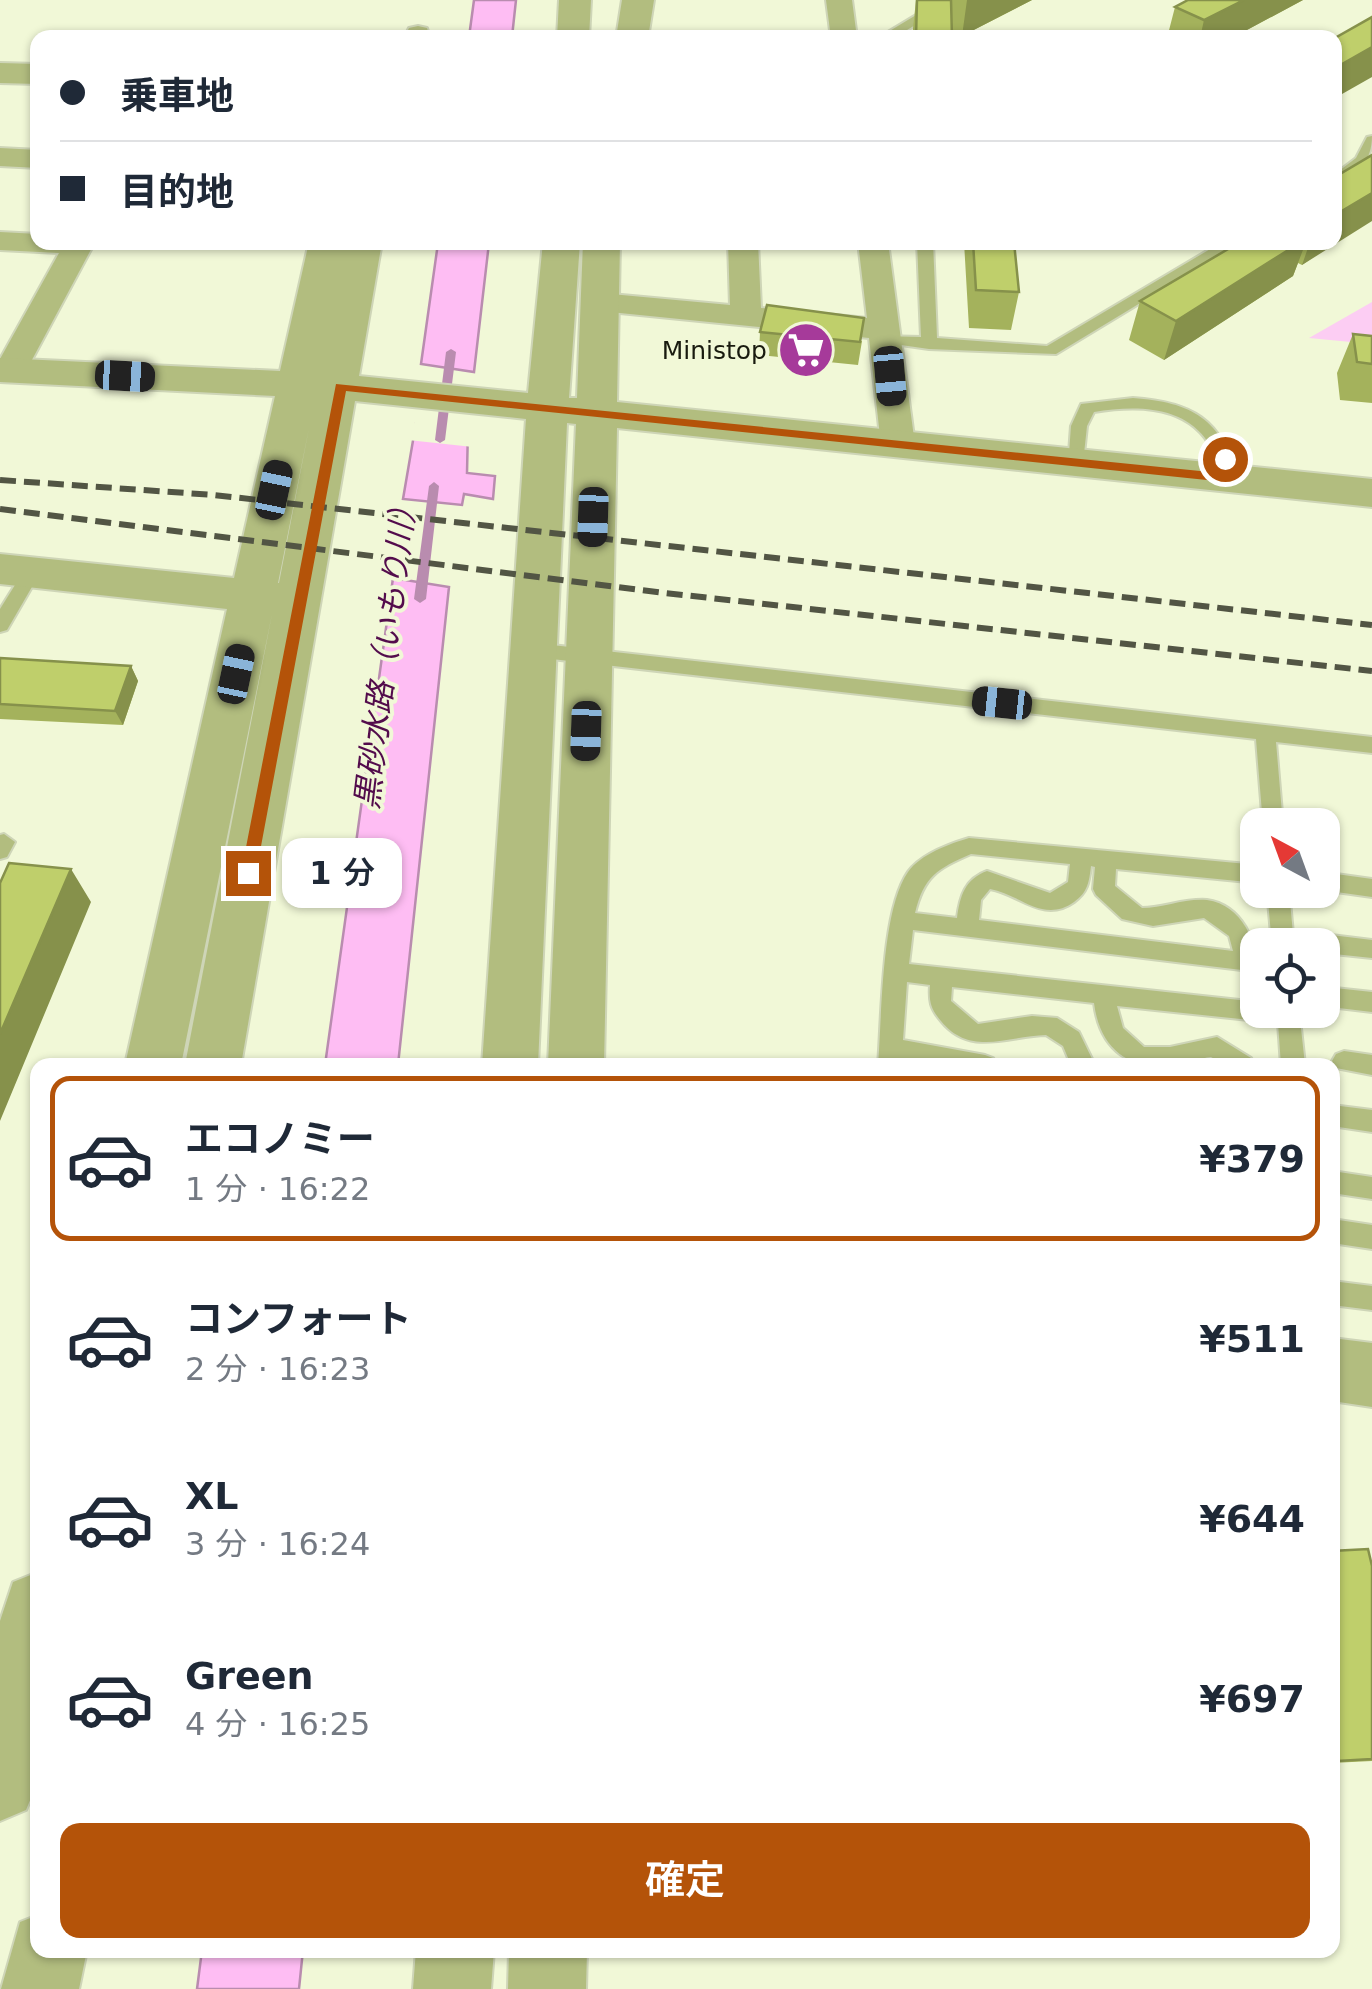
<!DOCTYPE html>
<html lang="ja">
<head>
<meta charset="utf-8">
<style>
  :root { --surface:#fff; --page:#f2f2f3; --text:#1f2937; --muted:#747a83; --line:#e0e1e3; --accent:#b45309 }
  body { margin:0; font-family:"DejaVu Sans","Noto Sans JP",sans-serif; background:var(--page); color:var(--text); height:100vh; display:flex; flex-direction:column; font-size:38px; white-space:nowrap }
  * { box-sizing:border-box; margin:0 }
  p { font-size:32px; color:var(--muted) }
  .icon { flex:none; width:55px; height:55px; fill:none; stroke:currentColor; stroke-width:2; stroke-linecap:round; stroke-linejoin:round }
  .map { position:relative; flex:1; overflow:hidden }
  .panel { position:absolute; left:30px; top:1058px; width:1310px; height:900px; display:flex; flex-direction:column; background:var(--surface); border-radius:20px; box-shadow:0 2px 8px #0004 }
  .panel>* { flex:none }
  .hud { position:absolute; left:30px; top:30px; width:1312px; height:220px; border-radius:20px; box-shadow:0 2px 8px #0004; display:grid; align-content:center; height:220px; padding:0 30px; background:var(--surface) }
  .needle { width:65px; rotate:319deg }
  .controls { position:absolute; left:1240px; top:808px; display:grid; gap:20px }
  .controls a { display:grid; place-items:center; width:100px; height:100px; border-radius:20px; background:var(--surface); box-shadow:0 2px 8px #0004; font-size:50px }
  .end { position:absolute; width:45px; height:45px; margin:-22px; border:12px solid #b45309; background:#fff; box-shadow:0 0 0 5px #fff }
  .from { border-radius:50% }
  .bubble { position:absolute; height:70px; border-radius:20px; background:var(--surface); box-shadow:0 2px 8px #0004; font-size:32px; font-weight:600; line-height:70px; text-align:center }
  .car { position:absolute; width:30px; height:60px; margin:-30px -15px; border-radius:12px; box-shadow:0 0 8px 2px #0007; background:linear-gradient(#222 24%,#8ab4d8 0 40%,#222 0 76%,#8ab4d8 0 86%,#222 0) }
  .hud b { display:flex; align-items:center; gap:35px; height:95px; font-size:38px }
  .hud b+b { border-top:2px solid var(--line) }
  .hud i { width:25px; height:25px; background:var(--text) }
  ul { padding:18px 0 0; list-style:none }
  li { display:flex; align-items:center; gap:30px; height:165px; margin:0 20px 15px; padding:0 10px; border:5px solid transparent; border-radius:20px }
  li div { flex:1 }
  li b { display:block; font-size:38px }
  li em { font-style:normal; font-weight:600 }
  li.selected { border-color:var(--accent) }
  li>.icon { width:90px; height:90px; stroke-width:1.5 }
  .cta { display:flex; gap:20px; margin-top:auto; padding:20px 30px }
  .cta a { flex:1; height:115px; border-radius:20px; background:var(--accent); color:#fff; font-size:40px; font-weight:600; line-height:115px; text-align:center }
  .map>svg:first-child { display:block }
  .green { fill:#fccdf3 }
  .water { fill:#febdf3; stroke:#b98caf; stroke-width:2.5 }
  .pier { fill:#f1f8d7 }
  .lines { fill:none; stroke-linecap:round; stroke-linejoin:round }
  .stream { fill:#b98caf; fill-rule:evenodd }
  .service-casing { stroke:#ced5b7; stroke-width:4 }
  .minor-casing { stroke:#ced5b7; stroke-width:4 }
  .tertiary-casing { stroke:#ced5b7; stroke-width:4 }
  .service { fill:#b2bd7f; fill-rule:evenodd }
  .minor { fill:#b2bd7f; fill-rule:evenodd }
  .tertiary { fill:#b2bd7f; fill-rule:evenodd }
  .rail { stroke:#525544; stroke-width:6; stroke-dasharray:16 8; stroke-linecap:butt }
  .wall { fill:#a4b25c }
  .shaded-wall { fill:#86914b }
  .building { fill:#bfcf6b; stroke:#86914b; stroke-width:2.5 }
  .route { fill:#b45309 }
  .labels { text-anchor:middle; dominant-baseline:central; stroke-width:8; stroke-linejoin:round; paint-order:stroke }
  .far-poi-label { font-size:25px; fill:#191b0f; stroke:#f1f8d7; text-anchor:end }
  .water-label { font-size:32px; font-style:italic; fill:#530c4c; stroke:#f1f8d7 }
</style>
</head>
<body>
<div class="map">
<svg width="1372" height="1989" viewBox="0 0 1372 1989">
  <rect width="100%" height="100%" fill="#f1f8d7"/>
  <path class="green" d="M1372,302V344L1309,338Z"/>
  <path class="water" d="M474,0H516L512,37H469Z
    M438,243H489L474,372L421,364Z
    M416,423L468,428L467,473L495,476L493,499L464,494L462,505L403,499Z
    M393,578L449,587L398,1065H325Z
    M202,1950H303L299,1989H197Z"/>
  <path class="pier" d="M416,418L470,424L473,447L408,440Z"/>
  <g class="lines">
    <path class="stream" d="M451,349L456,352L445,440L440,443L435,440L446,352Z
      M434,482L439,486L426,599L420,603L414,599L429,486Z"/>
    <g class="service-casing">
      <path id="service" d="M941,0H956L894,38H878Z
        M1372,136C1372,161 1358,175 1335,185V174L1356,158L1367,137Z
        M917,242H933L937,338L1047,346L1222,242H1241L1056,354L929,349L880,342V336L921,337Z
        M1133,398C1191,402 1223,419 1236,478L1233,482H1221C1214,468 1215,451 1205,438C1179,404 1131,406 1094,412L1087,426L1083,463L1074,469L1068,467L1071,426L1081,404Z
        M31,567L40,573L7,630L0,632V609L25,569Z
        M534,643L1372,737V753L1276,742L1283,825H1263L1256,739L534,657L524,650Z
        M4,834L15,842L7,857L0,859V835Z
        M969,838L1258,865V883L1116,869L1115,886L1142,908C1163,908 1185,898 1207,900C1242,905 1258,943 1258,972L913,930L909,964L1258,1002V1010H1299L1305,1065H1281L1278,1023L1117,1006L1123,1028L1144,1047H1170L1217,1037L1251,1058L1255,1065H1225L1211,1057C1200,1058 1190,1063 1179,1065C1132,1073 1100,1051 1094,1003L952,987L951,1001L978,1024L1032,1016L1057,1018L1079,1032L1095,1065H1071L1063,1046L1046,1035C1008,1036 970,1057 941,1021C930,1008 929,1001 930,985L907,982L903,1040L985,1055L993,1058L997,1065H929L902,1060V1065H878C882,1017 881,911 908,872C921,854 949,844 969,838ZM971,854L1070,864L1068,882L1050,893L987,871C965,879 960,896 957,918L915,913C924,876 937,869 971,854ZM1091,866L1095,867L1093,889L1096,895L1122,919L1153,926L1204,918L1229,936L1233,951L979,920L981,900L990,889C1020,894 1043,924 1074,902C1088,892 1089,882 1091,866Z
        M1322,872L1372,879V897L1322,890Z
        M1267,890H1289L1294,945H1272Z
        M1323,934L1372,940V958L1334,954L1335,988L1372,992V1012L1322,1006V945L1312,943L1315,937Z
        M1344,1051L1372,1055V1075L1336,1068L1332,1061L1336,1054Z
        M1332,1105L1372,1110V1132L1332,1126Z
        M1332,1171L1372,1177V1199L1332,1193Z
        M1332,1219L1372,1225V1249L1332,1243Z
        M1332,1281L1372,1286V1310L1332,1305Z"/>
    </g>
    <g class="minor-casing">
      <path id="minor" d="M826,0H852L857,38H831Z
        M418,26L427,28L430,38H404L409,28Z
        M0,148L38,150V168L0,166Z
        M0,232L38,234V242H95L26,371L22,378L0,379V359L59,253L0,250Z
        M728,242H758L761,308L867,318L858,242H888L915,445L910,453H886L881,445L869,338L600,311L584,302L600,293L730,305Z"/>
    </g>
    <g class="tertiary-casing">
      <path id="tertiary" d="M559,0H591L589,38H557Z
        M622,0H654L648,38H616Z
        M0,63L38,64V84L0,83Z
        M309,242H382L359,376L528,393L543,242H580L569,398H577L583,242H620L617,402L1372,479V507L617,428L604,1065H548L576,424L567,423L538,1065H482L526,419L355,401L241,1065H185L272,614L181,1065H125L227,609L0,584V554L234,578L275,396L0,382V358L280,371ZM309,428L279,583H278Z
        M1332,1338L1372,1343V1407L1332,1401Z
        M38,1572V1781L26,1810L0,1821V1621L13,1582Z
        M38,1915V1950H87L79,1989H1L20,1922Z
        M416,1950H494L491,1989H413Z
        M509,1950H587L586,1989H508Z"/>
    </g>
    <use href="#service" class="service"/>
    <use href="#minor" class="minor"/>
    <use href="#tertiary" class="tertiary"/>
    <path class="rail" d="M0,480L214,495L1372,625
      M0,509L665,593L1372,671"/>
  </g>
  <path class="wall" d="M916,0H1032L962,36L952,31V38H912Z
    M1303,0L1232,38H1167L1175,7Z
    M964,242H1014L1019,292L1011,330L969,328Z
    M1240,242H1335L1302,265L1298,263L1293,276L1164,360L1129,340L1140,301Z
    M760,332L862,341L858,365L759,355Z
    M1353,334L1372,336V403L1340,400L1337,373Z
    M0,658L131,666L138,681L123,725L0,719Z
    M1332,1551L1372,1566V1761L1332,1763Z"/>
  <path class="shaded-wall" d="M967,0H1032L962,36Z
    M1244,0H1303L1232,38H1200L1204,20Z
    M1372,47V77L1335,98V68Z
    M1372,193V221L1302,265L1310,242H1335V215Z
    M1301,242H1306L1293,276L1164,360L1176,321Z
    M131,666L138,681L123,725L115,711Z
    M71,869L91,902L0,1121V1034Z"/>
  <path class="building" d="M917,0H951L952,38H916Z
    M1188,0H1244L1204,20L1175,7Z
    M1372,17V47L1335,68V38Z
    M1372,155V193L1335,215V177Z
    M973,242H1014L1019,292L976,290Z
    M1240,242H1301L1176,321L1140,301Z
    M767,305L864,318L860,342L760,332Z
    M1353,334L1372,336V364L1357,362Z
    M0,658L131,666L115,711L0,704Z
    M9,863L71,869L0,1034V883Z
    M1368,1549L1372,1566V1759L1337,1761L1332,1742V1551Z"/>
  <path class="route" d="M336,384L1220,473L1219,459L1225,455L1231,459L1233,478L1226,482L346,391L256,873L248,879L241,873Z"/>
  <defs>
    <g id="supermarket-disc" transform="scale(2.875)"><circle r="9.5" fill="#a63a9a" stroke="#f1f8d7"/><path d="M-6-5.5h2.5l.6 2H6L4.5 2H-2.5L-4.4-4H-6ZM-1.5 3.2a1.3 1.3 0 1 0 .1 0ZM3 3.2a1.3 1.3 0 1 0 .1 0Z" fill="#fff"/></g>
  </defs>
  <g fill-rule="evenodd">
    <use href="#supermarket-disc" x="806" y="350"/>
  </g>
  <g class="labels">
    <g class="far-poi-label">
      <text x="767" y="350">Ministop</text>
    </g>
    <g class="water-label">
      <text transform="translate(386 650) rotate(-83)">黒砂水路（いもり川）</text>
    </g>
  </g>
</svg>
<div class="controls">
<a><svg class="needle" viewBox="-14 -14 28 28"><path d="M0-13l5 13h-10z" fill="#e53935"/><path d="M0 13l5-13h-10z" fill="#747a83"/></svg></a>
<a><svg class="icon" aria-label="locate" viewBox="0 0 24 24"><circle cx="12" cy="12" r="6"/><path d="M12 2v4M12 18v4M2 12h4M18 12h4"/></svg></a>
</div>
<i class="end from" style="left:1225px;top:459px"></i>
<i class="end" style="left:248px;top:873px"></i>
<div class="bubble" style="left:282px;top:838px;width:120px">1 分</div>
<i class="car" style="left:125px;top:376px;rotate:93deg"></i>
<i class="car" style="left:890px;top:376px;rotate:175deg"></i>
<i class="car" style="left:274px;top:490px;rotate:12deg"></i>
<i class="car" style="left:593px;top:517px;rotate:182deg"></i>
<i class="car" style="left:236px;top:674px;rotate:12deg"></i>
<i class="car" style="left:1002px;top:703px;rotate:276deg"></i>
<i class="car" style="left:586px;top:731px;rotate:182deg"></i>
<div class="hud">
<b><i class="from"></i>乗車地</b>
<b><i></i>目的地</b>
</div>
<section class="panel">
<ul>
<li class="selected"><svg class="icon" aria-label="car" viewBox="0 0 24 24"><path d="M5 17H2v-5l4-1 3-4h7l3 4 3 1v5h-3M9 17h6M6 11h13"/><circle cx="7" cy="17" r="2"/><circle cx="17" cy="17" r="2"/></svg><div><b>エコノミー</b><p>1 分 · 16:22</p></div><em>¥379</em></li>
<li><svg class="icon" aria-label="car" viewBox="0 0 24 24"><path d="M5 17H2v-5l4-1 3-4h7l3 4 3 1v5h-3M9 17h6M6 11h13"/><circle cx="7" cy="17" r="2"/><circle cx="17" cy="17" r="2"/></svg><div><b>コンフォート</b><p>2 分 · 16:23</p></div><em>¥511</em></li>
<li><svg class="icon" aria-label="car" viewBox="0 0 24 24"><path d="M5 17H2v-5l4-1 3-4h7l3 4 3 1v5h-3M9 17h6M6 11h13"/><circle cx="7" cy="17" r="2"/><circle cx="17" cy="17" r="2"/></svg><div><b>XL</b><p>3 分 · 16:24</p></div><em>¥644</em></li>
<li><svg class="icon" aria-label="car" viewBox="0 0 24 24"><path d="M5 17H2v-5l4-1 3-4h7l3 4 3 1v5h-3M9 17h6M6 11h13"/><circle cx="7" cy="17" r="2"/><circle cx="17" cy="17" r="2"/></svg><div><b>Green</b><p>4 分 · 16:25</p></div><em>¥697</em></li>
</ul>
<div class="cta"><a>確定</a></div>
</section>
</div>
</body>
</html>
